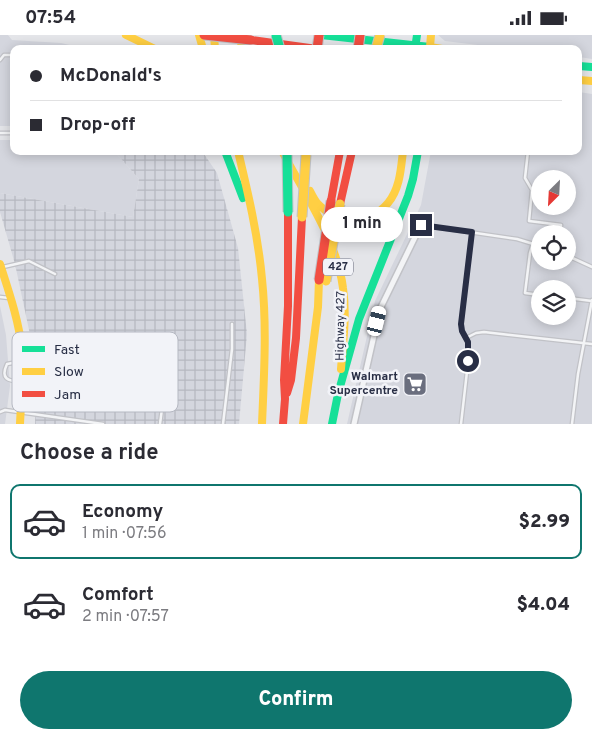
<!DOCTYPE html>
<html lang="en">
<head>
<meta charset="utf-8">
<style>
  :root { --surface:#fff; --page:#f7f7f7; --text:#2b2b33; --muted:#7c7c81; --line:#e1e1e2; --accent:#0f766e }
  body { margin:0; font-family:Overpass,sans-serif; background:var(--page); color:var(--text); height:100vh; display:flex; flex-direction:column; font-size:19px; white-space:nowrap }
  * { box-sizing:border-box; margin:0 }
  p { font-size:16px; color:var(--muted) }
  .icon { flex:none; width:28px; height:28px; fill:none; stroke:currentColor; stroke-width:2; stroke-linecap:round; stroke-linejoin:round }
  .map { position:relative; height:389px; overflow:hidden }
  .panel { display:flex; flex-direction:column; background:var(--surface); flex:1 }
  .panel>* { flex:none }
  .top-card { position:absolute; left:10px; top:10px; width:572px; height:110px; border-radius:10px; box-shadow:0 2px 12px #0003; display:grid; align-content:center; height:110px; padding:0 20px; background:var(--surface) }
  .needle { width:32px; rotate:204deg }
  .tools { position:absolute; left:531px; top:135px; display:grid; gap:10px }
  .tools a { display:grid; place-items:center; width:45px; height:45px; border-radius:50%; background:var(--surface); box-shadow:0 2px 12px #0003; font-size:25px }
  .end { position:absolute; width:22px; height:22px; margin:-11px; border:6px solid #282e45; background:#fff; box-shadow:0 0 0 2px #fff }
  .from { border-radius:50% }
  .bubble { position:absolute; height:35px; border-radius:18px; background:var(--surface); box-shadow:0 2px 12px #0003; font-size:16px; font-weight:800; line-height:35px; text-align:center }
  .car { position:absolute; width:15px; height:30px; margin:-15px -8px; border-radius:6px; box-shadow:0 0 4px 1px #0007; background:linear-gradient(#fff 24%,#345 0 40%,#fff 0 76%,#345 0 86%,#fff 0) }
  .top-card b { display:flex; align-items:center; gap:18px; height:48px; font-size:19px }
  .top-card b+b { border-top:1px solid var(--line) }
  .top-card i { width:12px; height:12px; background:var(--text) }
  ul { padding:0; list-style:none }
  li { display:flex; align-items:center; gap:15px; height:75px; margin:0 10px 8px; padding:0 10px; border:2px solid transparent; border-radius:10px }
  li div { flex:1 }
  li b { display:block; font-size:19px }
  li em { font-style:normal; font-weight:800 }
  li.active { border-color:var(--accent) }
  li>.icon { width:45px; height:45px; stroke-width:1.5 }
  h2 { padding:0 20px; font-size:22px; line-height:60px }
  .cta { display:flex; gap:10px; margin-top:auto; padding:10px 20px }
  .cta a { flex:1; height:58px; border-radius:30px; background:var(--accent); color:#fff; font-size:20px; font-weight:800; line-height:58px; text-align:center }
  .status { display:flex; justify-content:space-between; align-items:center; height:35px; padding:0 25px; background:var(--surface); direction:ltr }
  .status svg { height:14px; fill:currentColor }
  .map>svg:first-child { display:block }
  .built { fill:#d4d6de; fill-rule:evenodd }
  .industrial { fill:url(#industrial-grid) }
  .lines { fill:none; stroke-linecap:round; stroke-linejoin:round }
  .lane-casing { stroke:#c1c2c7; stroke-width:5 }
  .street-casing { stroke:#c1c2c7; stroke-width:8 }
  .lane { stroke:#f3f4f6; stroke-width:2.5 }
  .street { stroke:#f3f4f6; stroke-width:5 }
  .fast { stroke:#16e098; stroke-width:8 }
  .slow { stroke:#ffcf43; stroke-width:8 }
  .jam { stroke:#f24e42; stroke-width:8 }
  .fast-bridge-casing { stroke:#c0c2c7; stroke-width:11; stroke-linecap:butt }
  .slow-bridge-casing { stroke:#c0c2c7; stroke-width:11; stroke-linecap:butt }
  .jam-bridge-casing { stroke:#c0c2c7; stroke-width:11; stroke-linecap:butt }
  .fast-bridge { stroke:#16e098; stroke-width:9 }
  .slow-bridge { stroke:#ffcf43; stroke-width:9 }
  .jam-bridge { stroke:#f24e42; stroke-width:9 }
  .route { stroke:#282e45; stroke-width:6 }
  .labels { text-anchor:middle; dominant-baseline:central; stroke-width:5; stroke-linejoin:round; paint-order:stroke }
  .shield { fill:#f2f3f8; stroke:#65697b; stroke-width:1 }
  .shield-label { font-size:11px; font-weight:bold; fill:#282e45 }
  .street-label { font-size:12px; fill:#282e45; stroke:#f2f3f8 }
  .poi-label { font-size:12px; font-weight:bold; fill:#282e45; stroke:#f2f3f8; text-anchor:end }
  .key { fill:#f2f3f8; stroke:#b5b8c2; stroke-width:1 }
  .key-label { font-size:14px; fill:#282e45 }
</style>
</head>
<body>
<div class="status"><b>07:54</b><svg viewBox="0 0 49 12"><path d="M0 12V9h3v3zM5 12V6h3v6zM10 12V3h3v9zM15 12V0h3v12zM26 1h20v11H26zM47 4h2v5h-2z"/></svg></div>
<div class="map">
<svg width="592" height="389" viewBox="0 0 592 389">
  <defs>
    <pattern id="industrial-grid" width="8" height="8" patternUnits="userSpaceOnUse" patternTransform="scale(1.25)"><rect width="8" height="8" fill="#d4d6de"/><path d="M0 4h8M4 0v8" fill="none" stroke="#b6b8c0"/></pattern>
  </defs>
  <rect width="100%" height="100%" fill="#e4e5e9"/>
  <path class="built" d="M0,0H8L12,5L61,8L87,14H14V91H0Z
    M438,0H592V24L579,22V14H511L445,6Z
    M579,57L592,59V389H347L375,266L421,170L431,116H579ZM540,144H568V171H540ZM540,199H568V226H540ZM540,254H568V281H540Z
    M0,105H14V116H114L139,144L133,182L0,158Z
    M0,271L6,300L10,351L5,389H0Z"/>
  <path class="industrial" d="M114,116H202L217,138L238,213L247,299L239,389H35L36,356L32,309L15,229L0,177V158L133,182L139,144Z"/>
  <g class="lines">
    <g class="lane-casing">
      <path id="lane" d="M0,25L4,20H14
        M0,98H14
        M528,116L525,143L532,155L529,186L561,190L560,199
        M421,190L517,204L540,211
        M533,208L530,218L525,258L540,260
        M568,221L592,232
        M3,232L29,226L55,239
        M0,262L9,263
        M568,263L592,266
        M466,303L476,298L484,297L592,309
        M21,347C8,346 0,344 7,329L23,326H32L166,343L160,389
        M0,377L5,375L103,389
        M223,389L232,314V289
        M461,389L469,319L468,307L462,296L461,289L472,197
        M572,389L578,339L592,265"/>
    </g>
    <g class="street-casing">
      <path id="street" d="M354,389L380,274L421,190"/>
    </g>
    <use href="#lane" class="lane"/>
    <use href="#street" class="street"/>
    <path class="fast" d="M321,0L430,12V14
      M415,14L417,0
      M579,31L592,32
      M225,116L243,163
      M332,389L338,359L359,284L408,161L413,144L418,116"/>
    <path class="slow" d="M126,0L155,14
      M199,0L203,14
      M214,0L215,14
      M240,0L242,14
      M431,0L430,12L442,14
      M579,45L592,46
      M238,116C248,158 258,200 262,244C267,292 264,341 262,389
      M282,116C304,158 337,205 343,253C347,280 343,307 341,334
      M310,156C312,160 315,166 318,169C336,188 371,189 388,168C400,154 401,133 403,116
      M0,229C9,257 19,286 22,315C24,340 21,365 20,389
      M303,389L318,272L319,245"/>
    <path class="jam" d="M251,5L317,14
      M331,166L340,116
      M340,169L352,116
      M287,358L291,345L296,303L302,182
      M283,389L285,364L284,345L288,271V177"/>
    <g class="fast-bridge-casing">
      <path id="fast-bridge" d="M276,0L280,14
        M287,116L288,177"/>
    </g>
    <g class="slow-bridge-casing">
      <path id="slow-bridge" d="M376,14L380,0
        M302,182L306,120
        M326,246L340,169"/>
    </g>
    <g class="jam-bridge-casing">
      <path id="jam-bridge" d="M204,0L251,5
        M317,14L319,0
        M358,14L360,0
        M319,245L331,166"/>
    </g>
    <use href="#fast-bridge" class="fast-bridge"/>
    <use href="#slow-bridge" class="slow-bridge"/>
    <use href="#jam-bridge" class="jam-bridge"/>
  </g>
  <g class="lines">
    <path class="route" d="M421,190L472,197L461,289L462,296L468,307V326"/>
  </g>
  <defs>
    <g id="supermarket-square" transform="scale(1.25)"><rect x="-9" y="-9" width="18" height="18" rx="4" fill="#6a6e7e" stroke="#f2f3f8"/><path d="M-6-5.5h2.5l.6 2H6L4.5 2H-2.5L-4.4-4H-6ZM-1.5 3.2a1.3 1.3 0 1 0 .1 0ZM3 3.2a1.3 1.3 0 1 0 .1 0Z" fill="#fff"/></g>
  </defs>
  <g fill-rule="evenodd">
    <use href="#supermarket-square" x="415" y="349"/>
  </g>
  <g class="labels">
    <rect class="shield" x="323" y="223.5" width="30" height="17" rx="4"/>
    <g class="shield-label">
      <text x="338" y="232">427</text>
    </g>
    <g class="street-label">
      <text transform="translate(341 291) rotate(-89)">Highway 427</text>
    </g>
    <g class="poi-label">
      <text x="398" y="342">Walmart<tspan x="398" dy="14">Supercentre</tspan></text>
    </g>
  </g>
  <rect x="12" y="297" width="166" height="80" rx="8" class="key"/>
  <rect x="22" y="311" width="23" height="6" fill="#16e098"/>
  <rect x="22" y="333" width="23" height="7" fill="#ffcf43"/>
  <rect x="22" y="356" width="23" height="6" fill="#f24e42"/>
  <g class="key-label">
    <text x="54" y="319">Fast</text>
    <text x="54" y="341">Slow</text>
    <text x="54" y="364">Jam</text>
  </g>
</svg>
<div class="tools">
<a><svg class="needle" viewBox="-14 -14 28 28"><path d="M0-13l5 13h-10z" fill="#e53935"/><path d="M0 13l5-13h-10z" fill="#7c7c81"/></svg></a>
<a><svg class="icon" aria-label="locate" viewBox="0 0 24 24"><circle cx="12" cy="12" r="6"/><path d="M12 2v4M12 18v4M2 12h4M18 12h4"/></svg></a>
<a><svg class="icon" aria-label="layers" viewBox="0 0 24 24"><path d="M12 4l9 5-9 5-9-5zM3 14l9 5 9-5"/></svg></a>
</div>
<i class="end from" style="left:468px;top:326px"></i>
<i class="end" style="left:421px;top:190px"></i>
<div class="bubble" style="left:321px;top:172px;width:82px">1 min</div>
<i class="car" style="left:377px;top:286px;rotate:14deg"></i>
<div class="top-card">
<b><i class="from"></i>McDonald's</b>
<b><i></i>Drop-off</b>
</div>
</div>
<section class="panel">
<h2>Choose a ride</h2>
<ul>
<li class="active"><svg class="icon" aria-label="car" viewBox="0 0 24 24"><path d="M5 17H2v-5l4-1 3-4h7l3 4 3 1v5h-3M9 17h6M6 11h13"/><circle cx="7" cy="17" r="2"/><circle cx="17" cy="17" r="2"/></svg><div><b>Economy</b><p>1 min · 07:56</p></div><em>$2.99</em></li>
<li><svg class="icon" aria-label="car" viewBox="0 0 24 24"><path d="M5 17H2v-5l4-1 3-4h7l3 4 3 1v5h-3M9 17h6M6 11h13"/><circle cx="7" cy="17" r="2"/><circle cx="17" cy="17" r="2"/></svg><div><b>Comfort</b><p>2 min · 07:57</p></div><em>$4.04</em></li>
</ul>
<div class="cta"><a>Confirm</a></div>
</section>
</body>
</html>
